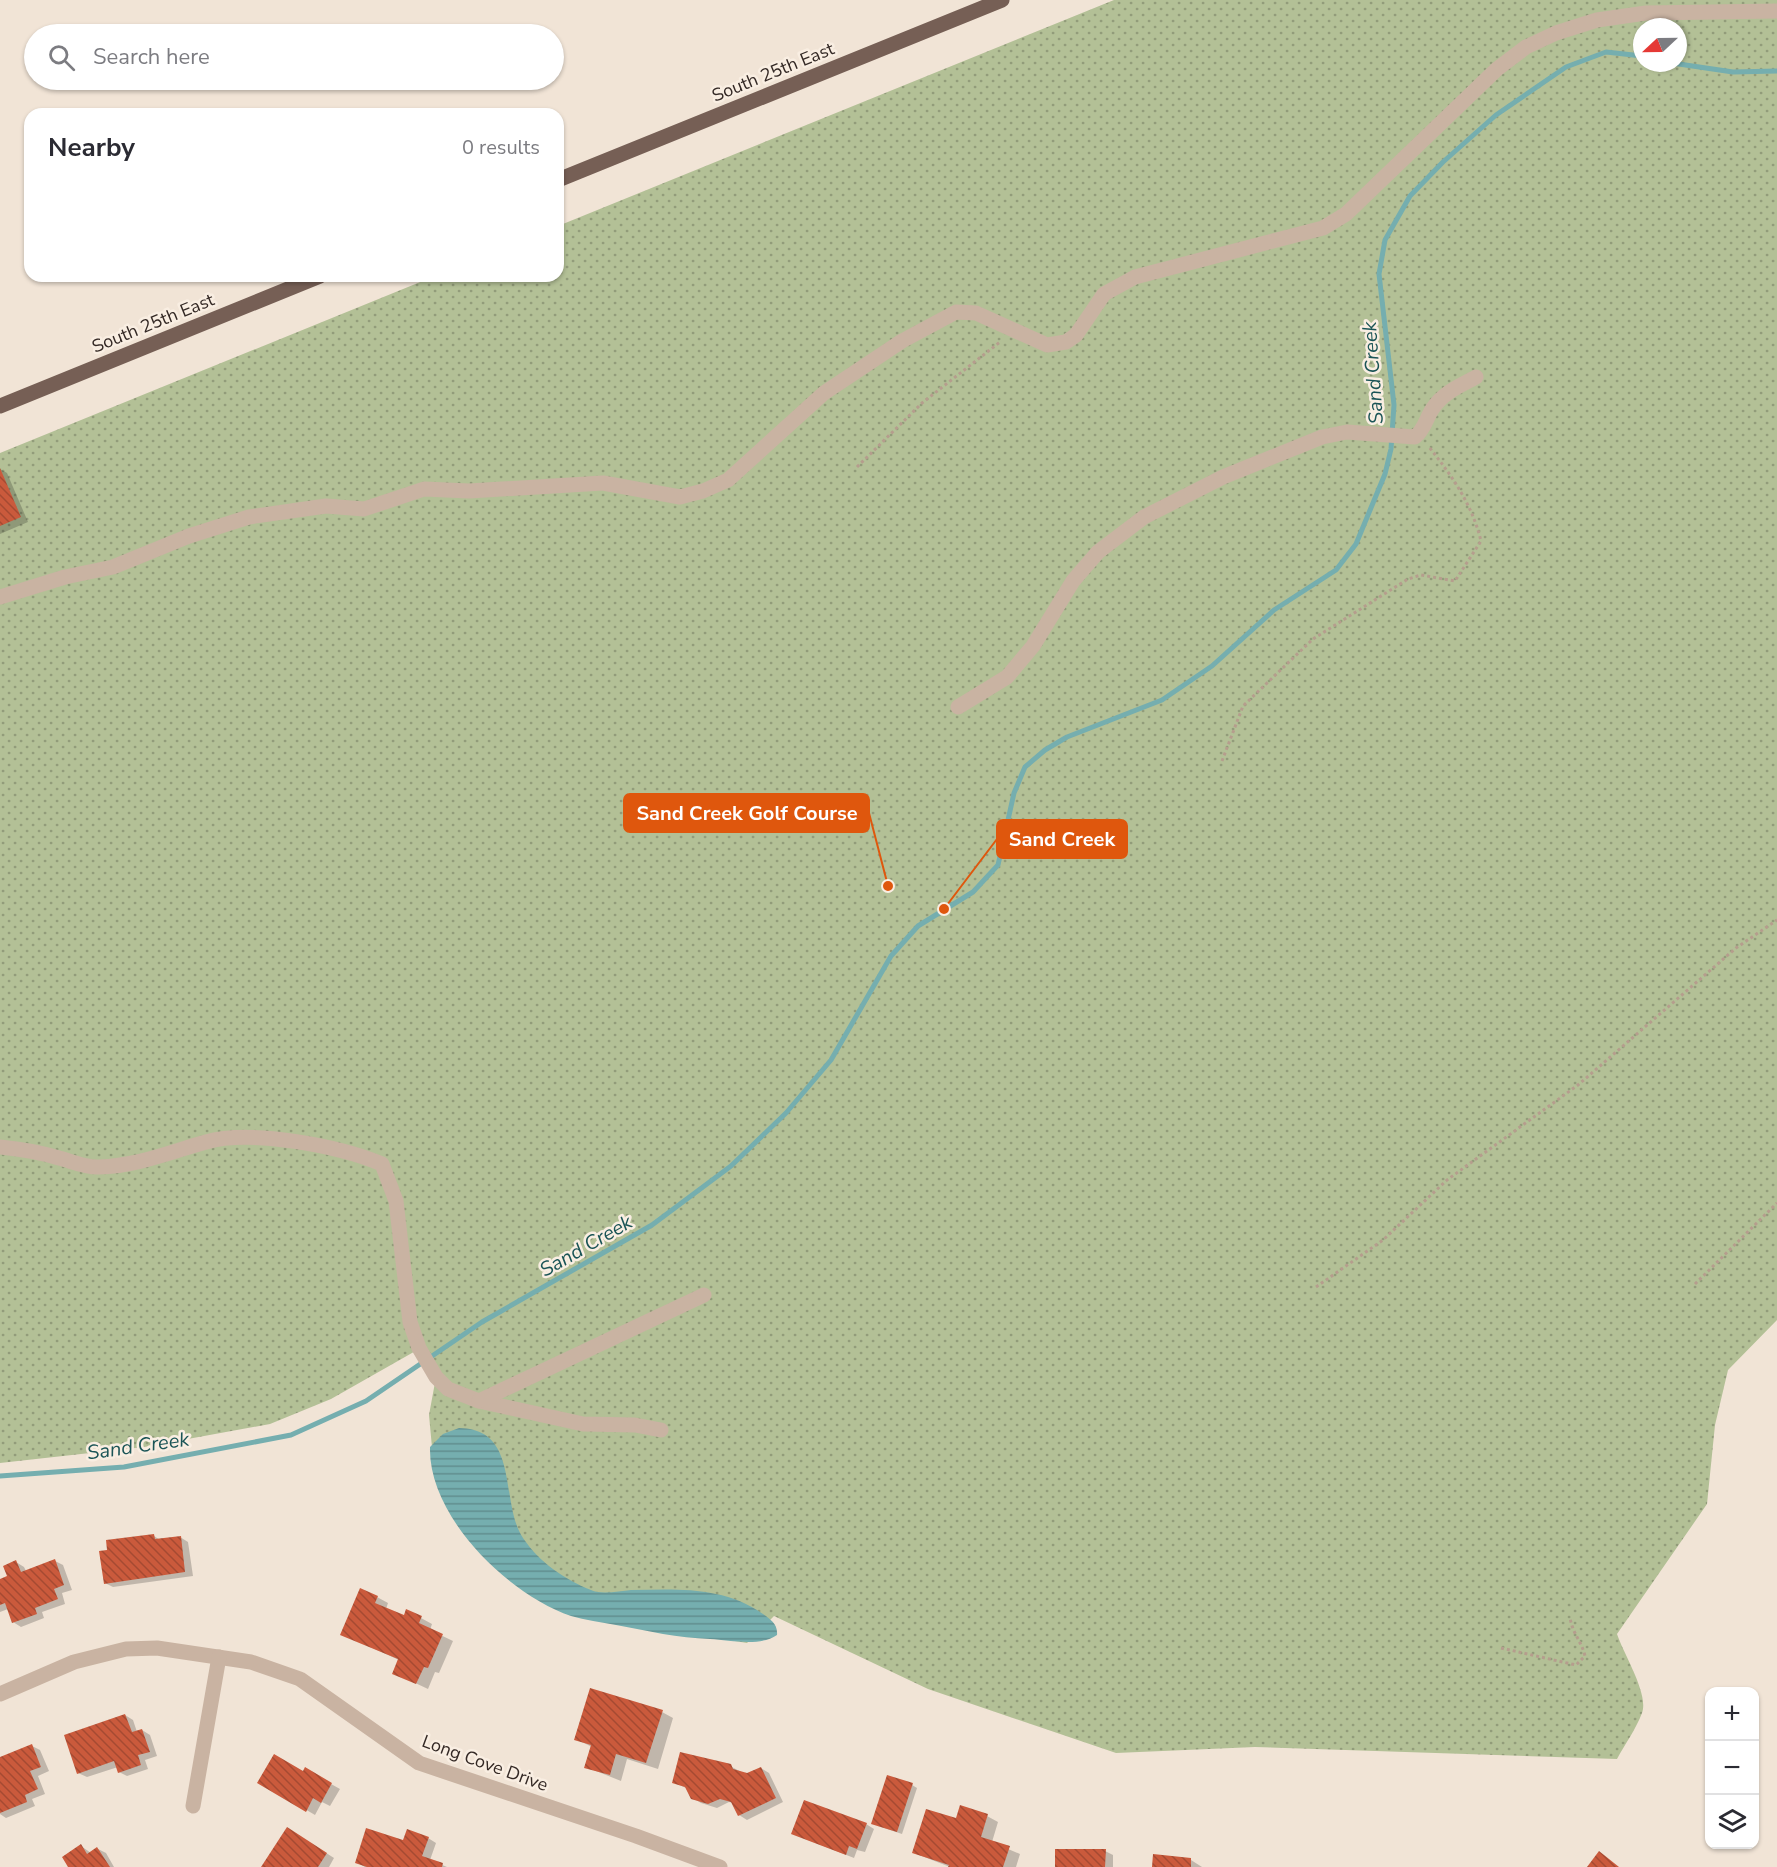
<!DOCTYPE html>
<html lang="en">
<head>
<meta charset="utf-8">
<style>
  :root { --surface:#fff; --page:#f2f2f3; --text:#2b2b33; --muted:#7c7c81; --line:#e1e1e2 }
  body { margin:0; font-family:"Nunito Sans",sans-serif; background:var(--page); color:var(--text) }
  .controls { position:absolute; right:18px; bottom:18px; display:grid; overflow:hidden; border-radius:12px; box-shadow:0 2px 4px #0004 }
  .controls button { width:54px; height:54px; display:grid; place-items:center; padding:0; border:0; border-bottom:2px solid var(--line); background:var(--surface); color:var(--text); font:30px sans-serif }
  .compass { position:absolute; left:1633px; top:18px; width:54px; height:54px; border-radius:50%; background:var(--surface); box-shadow:0 2px 4px #0004; rotate:248deg }
  .list { margin:0; padding:0; list-style:none }
  h2 { display:flex; justify-content:space-between; align-items:center; height:78px; margin:0; padding:0 24px; font-size:26px }
  h2 small { font-size:20px; font-weight:400; color:var(--muted) }
  .icon { flex:none; width:33px; height:33px; fill:none; stroke:currentColor; stroke-width:2; stroke-linecap:round; stroke-linejoin:round }
  .map { position:relative; flex:none; width:1777px; height:1867px; overflow:hidden }
  .search { position:absolute; background:var(--surface); box-shadow:0 2px 4px #0004; left:24px; top:24px; width:540px; height:66px; display:flex; align-items:center; gap:15px; box-sizing:border-box; padding:0 21px; border-radius:33px; color:var(--muted); font-size:22px }
  .panel { position:absolute; background:var(--surface); box-shadow:0 2px 4px #0004; left:24px; top:108px; width:540px; height:174px; border-radius:18px }
  .map>svg:first-child { display:block }
</style>
</head>
<body>
<div class="map">
<svg width="1777" height="1867" viewBox="0 0 1777 1867">
  <defs>
    <pattern id="grass-dots" width="8" height="8" patternUnits="userSpaceOnUse" patternTransform="scale(1.5)"><rect width="8" height="8" fill="#b3c096"/><path d="M2 2h.1M6 6h.1" fill="none" stroke="#929c7a" stroke-width="1.8" stroke-linecap="round"/></pattern>
    <pattern id="water-rules" width="6" height="5" patternUnits="userSpaceOnUse" patternTransform="scale(1.5)"><rect width="6" height="5" fill="#75aeaf"/><path d="M0 2.5h6" fill="none" stroke="#618e8e"/></pattern>
    <pattern id="building-back-hatch" width="6" height="6" patternUnits="userSpaceOnUse" patternTransform="scale(1.5)"><rect width="6" height="6" fill="#ca5a3c"/><path d="M-1 5l2 2M0 0l6 6M5-1l2 2" fill="none" stroke="#a54a32"/></pattern>
  </defs>
  <rect width="100%" height="100%" fill="#f1e4d6"/>
  <path fill="url(#grass-dots)" fill-rule="evenodd" d="M1114,0H1777V1320L1728,1370L1715,1425L1707,1504L1617,1634C1624,1655 1649,1694 1642,1713C1636,1729 1625,1744 1617,1759L1255,1747L1116,1753L928,1689L774,1616L747,1643L594,1618L434,1469L429,1415L436,1377L419,1349L331,1399L270,1424L144,1447L0,1463V453L435,276H558V226ZM1642,27H1678V63H1642Z"/>
  <path fill="url(#water-rules)" d="M459,1428C521,1429 499,1502 523,1538C540,1563 564,1579 591,1590C602,1595 619,1591 631,1590C677,1589 724,1586 763,1614C771,1620 778,1624 777,1635C760,1647 730,1640 710,1639C678,1638 648,1631 616,1625C601,1622 585,1620 571,1616C509,1595 428,1517 430,1447L443,1434Z"/>
  <g fill="#0003">
    <path d="M0,469L7,473L28,522L0,534Z"/>
    <path d="M154,1536L160,1540L180,1537L188,1542L193,1576L113,1587L105,1583Z"/>
    <path d="M55,1561L63,1565L72,1590L62,1593L65,1604L42,1612L44,1618L21,1627L13,1622L8,1609L0,1612V1581L9,1577L16,1562L24,1567L26,1571Z"/>
    <path d="M377,1597L388,1603L386,1609L404,1617L421,1618L432,1624L430,1630L453,1641L439,1673L435,1672L428,1689L394,1673L399,1660L342,1634Z"/>
    <path d="M662,1712L673,1718L658,1769L627,1759L621,1781L586,1767L592,1747L576,1739Z"/>
    <path d="M125,1715L133,1720L137,1732L142,1730L150,1735L157,1756L145,1760L148,1769L127,1776L119,1772L118,1767L87,1777L78,1773Z"/>
    <path d="M32,1746L40,1750L49,1771L38,1776L45,1794L32,1799L35,1806L6,1818L0,1814V1762Z"/>
    <path d="M730,1766L747,1775L761,1768L769,1773L783,1802L747,1820L739,1815L733,1803L729,1802L717,1808L701,1803L693,1798L688,1789L673,1782Z"/>
    <path d="M306,1770L340,1789L330,1806L322,1802L315,1815L259,1782L304,1773Z"/>
    <path d="M912,1785L917,1788L902,1834L878,1826Z"/>
    <path d="M987,1816L998,1822L992,1842L1020,1854L1016,1867H950L914,1853L957,1820Z"/>
    <path d="M866,1824L874,1829L865,1852L857,1850L854,1858L793,1834Z"/>
    <path d="M295,1833L334,1858L329,1867H262Z"/>
    <path d="M428,1838L436,1843L430,1860L447,1867H365L356,1862L404,1842Z"/>
    <path d="M81,1846L91,1853L98,1849L106,1853L114,1867H70Z"/>
    <path d="M1105,1851L1113,1855V1867H1056Z"/>
    <path d="M1191,1860L1202,1867H1153Z"/>
  </g>
  <g fill="none" stroke-linecap="round" stroke-linejoin="round">
    <g stroke="#75aeaf" stroke-width="5">
      <path d="M1672,63L1733,72L1777,71"/>
      <path d="M0,1476L124,1467L291,1435L366,1401L482,1322L652,1225L731,1166L786,1113L831,1060L891,956L918,926L973,892L998,865L1014,793L1025,767L1045,750L1067,737L1162,700L1212,666L1274,610L1336,570L1356,544L1385,474L1391,449L1394,405L1379,274L1385,240L1410,196L1443,162L1496,115L1566,67L1606,52L1642,56"/>
    </g>
  </g>
  <g fill="url(#building-back-hatch)">
    <path d="M0,468L21,517L0,526Z"/>
    <path d="M154,1534L155,1539L181,1536L185,1572L104,1584L99,1551L107,1550L106,1540Z"/>
    <path d="M55,1559L64,1585L54,1589L58,1599L35,1608L37,1614L12,1623L5,1603L0,1605V1579L7,1576L3,1566L16,1560L21,1572Z"/>
    <path d="M360,1588L378,1596L375,1603L404,1615L406,1609L422,1616L419,1623L443,1634L428,1668L424,1667L416,1684L392,1674L398,1659L340,1635Z"/>
    <path d="M590,1688L663,1710L646,1763L616,1754L610,1775L584,1768L591,1745L574,1740Z"/>
    <path d="M125,1714L132,1732L142,1729L150,1752L138,1755L141,1765L118,1773L114,1761L77,1774L64,1735Z"/>
    <path d="M32,1744L41,1767L30,1771L38,1789L25,1795L27,1802L0,1813V1757Z"/>
    <path d="M680,1752L731,1764L733,1769L747,1773L761,1767L776,1798L738,1816L731,1802L720,1799L708,1804L691,1799L685,1787L672,1783Z"/>
    <path d="M274,1754L303,1771L305,1767L332,1783L321,1803L313,1798L306,1812L257,1783Z"/>
    <path d="M887,1775L913,1783L897,1832L871,1824Z"/>
    <path d="M804,1800L867,1823L857,1849L849,1846L846,1855L791,1834Z"/>
    <path d="M960,1805L988,1814L981,1837L1010,1846L1003,1867H948L949,1865L912,1853L926,1809L956,1818Z"/>
    <path d="M287,1827L327,1853L318,1867H261Z"/>
    <path d="M366,1828L403,1840L407,1829L429,1837L422,1856L443,1863L442,1867H367L355,1863Z"/>
    <path d="M81,1844L87,1854L97,1847L110,1867H68L62,1857Z"/>
    <path d="M1055,1849H1106L1105,1867H1055Z"/>
    <path d="M1599,1851L1619,1867H1587Z"/>
    <path d="M1153,1854L1191,1858V1867H1152Z"/>
  </g>
  <g fill="none" stroke-linecap="round" stroke-linejoin="round">
    <g stroke="#b59d8d" stroke-width="3" stroke-dasharray="3 3" stroke-linecap="butt">
      <path d="M857,467L922,403L1000,342"/>
      <path d="M1222,761L1243,706L1313,639L1408,579L1421,575L1455,581L1481,541C1472,504 1452,476 1429,447"/>
      <path d="M1695,1284L1777,1203"/>
      <path d="M1316,1287L1383,1240L1447,1180L1578,1085L1736,948L1777,920"/>
      <path d="M1501,1648L1576,1665L1585,1656C1582,1642 1572,1633 1570,1617"/>
    </g>
    <g stroke="#c9b3a2" stroke-width="15">
      <path d="M0,597L65,577L113,567L189,536L249,517L326,506L364,509L424,489L469,491L603,483L680,497L703,491L728,480L824,393L902,341L956,312L976,313L1047,345L1066,342L1076,335L1104,294L1135,277L1323,228L1346,214L1497,69L1526,47L1556,33L1597,20L1646,13L1777,11"/>
      <path d="M958,707L1007,677L1033,646L1073,581L1098,552L1144,517L1223,477L1322,437L1347,432L1415,437C1425,429 1426,418 1433,408C1444,392 1460,386 1476,377"/>
      <path d="M0,1147C20,1149 39,1152 59,1158C71,1161 86,1168 99,1167C137,1166 170,1152 206,1142C251,1129 339,1146 382,1164L396,1201L410,1322L419,1348L436,1377L448,1389L479,1401L583,1424L635,1425L661,1430"/>
      <path d="M479,1401L704,1295"/>
      <path d="M0,1694L74,1662L126,1649L157,1648L251,1662L300,1679L419,1763L636,1836L720,1867"/>
      <path d="M193,1806L219,1657"/>
    </g>
    <g stroke="#765f55" stroke-width="15">
      <path d="M558,180L1002,0"/>
      <path d="M0,406L320,276"/>
    </g>
  </g>
  <g text-anchor="middle" dominant-baseline="central" stroke-width="5" stroke-linejoin="round" paint-order="stroke">
    <g font-size="18" fill="#342925" stroke="#f9eee2">
      <text transform="translate(773 72) rotate(-22)">South 25th East</text>
      <text transform="translate(153 323) rotate(-22)">South 25th East</text>
      <text transform="translate(485 1763) rotate(20)">Long Cove Drive</text>
    </g>
    <g font-size="20" font-style="italic" fill="#1a5456" stroke="#f9eee2">
      <text transform="translate(1373 373) rotate(-94)">Sand Creek</text>
      <text transform="translate(586 1246) rotate(-30)">Sand Creek</text>
      <text transform="translate(138 1446) rotate(-8)">Sand Creek</text>
    </g>
  </g>
  <path fill="none" stroke="#df570d" stroke-width="2" d="M888 886L869 813M944 909L997 839"/>
  <g fill="#df570d" stroke="#f9eee2" stroke-width="2">
    <circle cx="888" cy="886" r="6"/>
    <circle cx="944" cy="909" r="6"/>
  </g>
  <g fill="#df570d" stroke="#df570d" stroke-width="2">
    <rect x="624" y="794" width="245" height="38" rx="6"/>
    <rect x="997" y="820" width="130" height="38" rx="6"/>
  </g>
  <g font-size="20" text-anchor="middle" font-weight="bold" fill="#fff">
    <text x="747" y="820">Sand Creek Golf Course</text>
    <text x="1062" y="846">Sand Creek</text>
  </g>
</svg>
<div class="controls">
<button>+</button>
<button>−</button>
<button><svg class="icon" aria-label="layers" viewBox="0 0 24 24"><path d="M12 4l9 5-9 5-9-5zM3 14l9 5 9-5"/></svg></button>
</div>
<svg class="compass" viewBox="-18 -18 36 36"><path d="M0-13l5 13h-10z" fill="#e53935"/><path d="M0 13l5-13h-10z" fill="#7c7c81"/></svg>
<div class="search"><svg class="icon" aria-label="search" viewBox="0 0 24 24"><circle cx="10" cy="10" r="6"/><path d="M15 15l6 6"/></svg>Search here</div>
<section class="panel">
<h2>Nearby<small>0 results</small></h2>
<ul class="list">
</ul>
</section>
</div>
</body>
</html>
